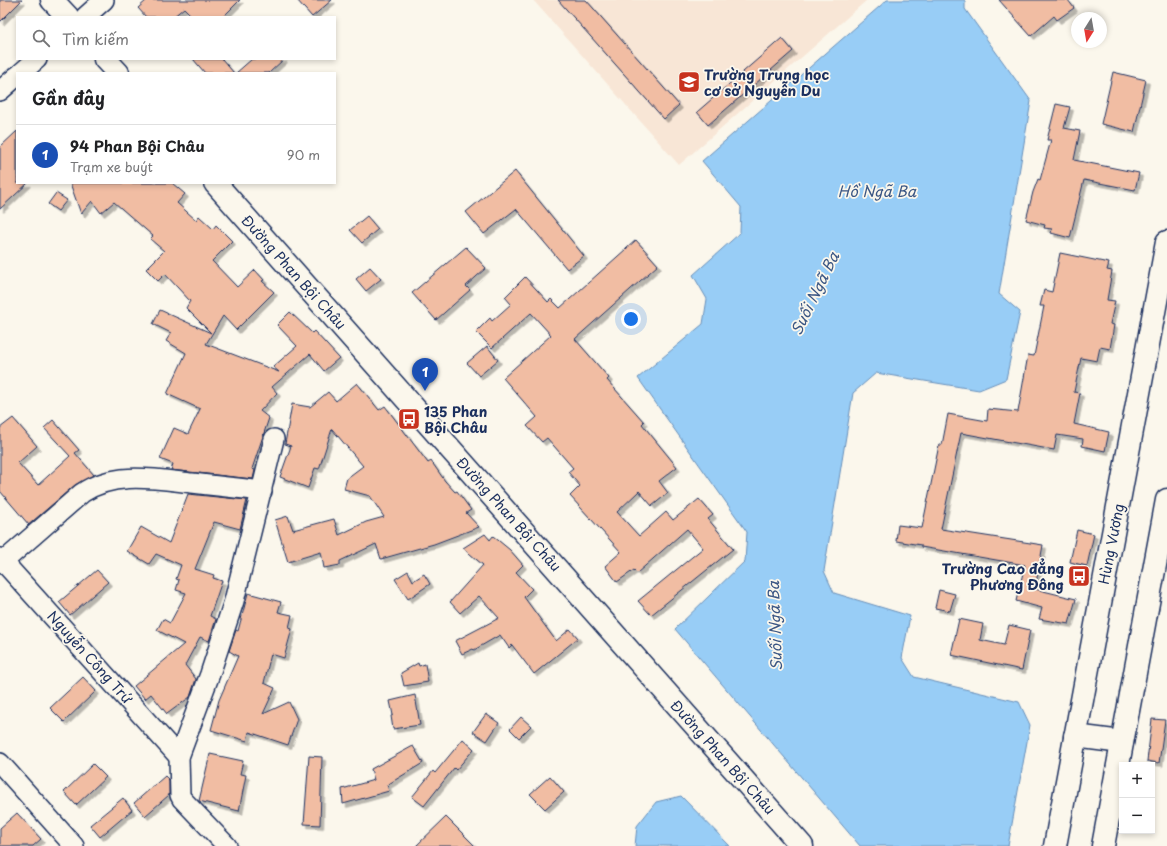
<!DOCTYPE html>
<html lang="vi">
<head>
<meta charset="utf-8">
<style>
  :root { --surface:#fff; --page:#f6f6f6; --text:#202124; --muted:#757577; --line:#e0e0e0; --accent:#0b8043 }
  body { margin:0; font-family:"Playpen Sans",sans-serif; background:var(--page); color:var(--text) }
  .controls { position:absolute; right:12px; bottom:12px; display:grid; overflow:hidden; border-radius:0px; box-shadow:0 2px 6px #0003 }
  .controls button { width:36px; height:36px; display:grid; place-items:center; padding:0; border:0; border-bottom:1px solid var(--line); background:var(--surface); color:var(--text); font:20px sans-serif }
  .compass { position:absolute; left:1071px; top:12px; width:36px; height:36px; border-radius:50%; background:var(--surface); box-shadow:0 2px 6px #0003; rotate:191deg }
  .you { position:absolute; left:631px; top:319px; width:14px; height:14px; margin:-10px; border:3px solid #fff; border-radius:50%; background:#1a73e8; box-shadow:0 0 0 6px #1a73e833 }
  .badge { display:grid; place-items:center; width:26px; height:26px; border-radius:50%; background:var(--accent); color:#fff; font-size:13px; font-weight:700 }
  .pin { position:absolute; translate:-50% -33px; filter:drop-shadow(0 1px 2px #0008) }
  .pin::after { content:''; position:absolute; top:21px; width:14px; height:12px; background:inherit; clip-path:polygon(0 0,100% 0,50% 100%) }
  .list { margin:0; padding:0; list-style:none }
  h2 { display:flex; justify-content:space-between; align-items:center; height:52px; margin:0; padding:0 16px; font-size:17px }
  h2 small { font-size:13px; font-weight:400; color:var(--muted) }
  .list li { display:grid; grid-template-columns:26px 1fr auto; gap:12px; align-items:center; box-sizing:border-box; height:60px; padding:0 16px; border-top:1px solid var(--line) }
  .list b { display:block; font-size:15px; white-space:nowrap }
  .list p { margin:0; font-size:13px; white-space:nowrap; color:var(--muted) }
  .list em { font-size:13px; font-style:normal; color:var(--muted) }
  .icon { flex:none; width:22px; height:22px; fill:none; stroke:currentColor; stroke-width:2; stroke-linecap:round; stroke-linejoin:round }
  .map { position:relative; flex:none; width:1167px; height:846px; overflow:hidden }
  .search { position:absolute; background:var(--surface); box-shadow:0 2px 6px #0003; left:16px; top:16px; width:320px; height:44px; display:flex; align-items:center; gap:10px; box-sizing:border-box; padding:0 14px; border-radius:0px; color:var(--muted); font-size:15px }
  .panel { position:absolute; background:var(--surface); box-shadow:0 2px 6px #0003; left:16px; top:72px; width:320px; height:112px; border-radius:0px }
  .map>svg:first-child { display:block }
</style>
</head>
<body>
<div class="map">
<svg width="1167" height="846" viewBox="0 0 1167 846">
  <defs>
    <filter id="shadow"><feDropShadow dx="3.5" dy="3.5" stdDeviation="0" flood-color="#0004"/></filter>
  </defs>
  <rect width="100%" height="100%" fill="#fbf7ec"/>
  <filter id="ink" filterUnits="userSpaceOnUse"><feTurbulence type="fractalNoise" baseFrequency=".025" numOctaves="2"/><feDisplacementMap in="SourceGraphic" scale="8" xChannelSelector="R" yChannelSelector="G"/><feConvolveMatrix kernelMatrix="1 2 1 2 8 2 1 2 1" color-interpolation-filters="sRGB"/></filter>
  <g filter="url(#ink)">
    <path fill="#f8e6d6" d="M533,0H867L679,165Z"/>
    <g fill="#98cdf6" stroke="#668eb9">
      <path d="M887,0H965V9L1031,101L999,294L1020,312L1006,379L979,390L876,373L853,393L824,571L834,593L910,616L902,658L914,677L1019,702L1030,725L1008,846H860L675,629L745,561L747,532L638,378L703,324L707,299L693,275L740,233L741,207L702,161Z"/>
      <path d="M681,796L730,846H635L637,826L656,802Z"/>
    </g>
    <g fill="#f1bda3" stroke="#1b2f5e" filter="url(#shadow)">
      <path d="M0,0H22L0,22Z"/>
      <path d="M147,0H240L223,17H193L184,8L173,17H146L138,8Z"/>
      <path d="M297,0H332L312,17Z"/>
      <path d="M558,0H586L679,105L664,119Z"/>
      <path d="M999,0H1068L1074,8L1057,20L1054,16L1031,36Z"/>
      <path d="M782,38L793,51L708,125L697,112Z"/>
      <path d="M193,59H222L234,73H205Z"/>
      <path d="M252,59H284L269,73H236Z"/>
      <path d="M1113,72L1146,80L1134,132L1101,124Z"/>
      <path d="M1056,104L1070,107L1064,128L1080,131L1074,160L1139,173L1135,190L1084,180L1070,238L1051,233L1052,229L1044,228L1045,225L1026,220L1033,192L1038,179L1040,180L1051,140H1047Z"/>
      <path d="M17,131V183H28L0,209V147Z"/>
      <path d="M515,171L584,256L567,269L516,209L484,234L466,212Z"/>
      <path d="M70,183H172L185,194L177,203L196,220L199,216L213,229L216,225L232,241L212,261L237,287L255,270L264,280L262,281L274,292L236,330L223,316L206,344L279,372L273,367L297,346L277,325L290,312L312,333L314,331L339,358L324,371L310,354L272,387L277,393L260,411L269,418L252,469L255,470L253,479L171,470L173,464L160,459L174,428L188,434L200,409L167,394L186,353L166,341L171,333L153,324L160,310L211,333L186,308L190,301L165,274L158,281L146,269L164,251L150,239L153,236L114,202L101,213L92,201L81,214Z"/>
      <path d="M56,193L67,200L58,211L48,204Z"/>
      <path d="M367,216L378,229L362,243L350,230Z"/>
      <path d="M636,240L658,265L575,339L609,378L607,380L644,422L642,424L677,467L659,481L668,493L652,506L639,491L617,512L639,536L666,512L673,520L699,499L713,515L708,519L733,549L651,615L638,601L703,548L687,529L637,573L634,570L617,582L605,566L621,552L570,496L580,486L568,472L573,468L547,438L542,442L527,426L537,417L503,378L551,335L531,313L492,348L476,332L490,318L492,321L511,304L505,297L525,277L548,302L551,299L560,308Z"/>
      <path d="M466,247L486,268L466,286L470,290L436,320L412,293Z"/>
      <path d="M1060,253L1109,263L1107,270L1112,271L1107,300L1115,301L1110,324L1114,325L1110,349L1100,347L1097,361L1081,358L1074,392L1080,393L1074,424L1109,432L1105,451L1082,446L1083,439L1057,435L1054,450L961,433L941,529L1043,545L1035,589L1076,599L1069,624L1039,619L1042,608L1016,601L1025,565L921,547V545L896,541L898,525L922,528L939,445H942L948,414L987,421L988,409L1018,412L1028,355L1034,356L1044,306H1040L1044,290L1052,292Z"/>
      <path d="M370,267L381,279L366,291L356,279Z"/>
      <path d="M487,346L498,360L479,376L467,363Z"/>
      <path d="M357,383L379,410L385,406L428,463L431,461L445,481L455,492L457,491L471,510L466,513L479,527L434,544L381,559L376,544L340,561V565L324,568L321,552L288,562L275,520L288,516L293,530L334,519L339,535L366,522L384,517L370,496L344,489L347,478L363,466L332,429L319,469L315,468L308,488L280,477L291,446L285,444L292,404L310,407L328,392L336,401Z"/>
      <path d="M13,418L37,446L18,463L38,485L70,456L44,428L53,420L79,450L75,453L94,475L75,485L26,527L29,525L0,491V428Z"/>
      <path d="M188,494L247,500L240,529L214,522L195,569L214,575L213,578L222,581L210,616L216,619L209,641L200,637L185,665L196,679L190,697L167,714L151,694L145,699L134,686L184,644L157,630L163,619L170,623L186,593L176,590L179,580L176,579L181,565L156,554L149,564L127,551L141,527L169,543Z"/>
      <path d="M1077,530L1094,534L1087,566L1070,562Z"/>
      <path d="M485,534L490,540L493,536L510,550L523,565L516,572L532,589L524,597L556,641L570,629L578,638L534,674L512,645L509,648L500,635L474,650L473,649L462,654L455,641L499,618L479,596L460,613L450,602L483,565L463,548Z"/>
      <path d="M97,570L108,582L70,615L59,602Z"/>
      <path d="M408,571L413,581L424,574L430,584L408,599L395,579Z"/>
      <path d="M939,590L955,594L950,611L935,608Z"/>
      <path d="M248,593L281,602L278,612L292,615L289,628L292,629L284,658L271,654L264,683L275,688L263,714L289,702L297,719L288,745L249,732L247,741L211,730L219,700L238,656L229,651L236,630L238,631Z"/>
      <path d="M959,619L983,624L980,640L1004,645L1009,625L1030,630L1022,670L951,655Z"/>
      <path d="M418,663L419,666L425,664L428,682L404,686L401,673Z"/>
      <path d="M83,677L96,691L64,722L50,708Z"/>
      <path d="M415,695L420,725L393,729L391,716L393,715L390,701Z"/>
      <path d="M486,714L499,723L487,741L473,732Z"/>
      <path d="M521,717L531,726L519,738L510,729Z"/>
      <path d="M1152,719L1165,720L1159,763L1147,761Z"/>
      <path d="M463,739L474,749L456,770L454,768L424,806L412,797L433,771L435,773Z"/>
      <path d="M413,746L423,763L387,785L389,791L343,804L342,789L374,780L371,769Z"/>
      <path d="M210,754L243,761L240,774L246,775L239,811L199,801Z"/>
      <path d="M309,756L322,757L320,825L304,824Z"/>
      <path d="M93,764L106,777L76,805L64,792Z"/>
      <path d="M165,776L169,780V795L145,816L134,803Z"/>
      <path d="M550,776L564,792L545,809L530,794Z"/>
      <path d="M123,798L132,810L100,837L90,825Z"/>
      <path d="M17,813L41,839L33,846H0V828Z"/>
      <path d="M446,817L475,846H416Z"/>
    </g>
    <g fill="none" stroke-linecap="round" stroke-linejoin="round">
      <g stroke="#1b2f5e" stroke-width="22">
        <g id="minor">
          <path d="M85,17L104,0"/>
          <path d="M21,73L37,59"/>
          <path d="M0,91L17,76"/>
          <path d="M0,558L179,757"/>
          <path d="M3,562L82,493C114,471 155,479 192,483C215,486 239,488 262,491"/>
          <path d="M0,763L74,846"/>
          <path d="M227,846L182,799L180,795L179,757L210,674L234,601L274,439"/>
        </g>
      </g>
      <g stroke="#1b2f5e" stroke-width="25">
        <g id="major">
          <path d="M52,0L68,17"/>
          <path d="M105,59L118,73"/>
          <path d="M215,183L802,846"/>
          <path d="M1075,736L1122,742"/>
          <path d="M1055,846L1167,242"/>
          <path d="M1103,846L1167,500"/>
        </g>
      </g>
      <use href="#minor" stroke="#fbf7ec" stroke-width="19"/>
      <use href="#major" stroke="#fbf7ec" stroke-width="22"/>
    </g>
  </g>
  <defs>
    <g id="school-square" transform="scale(1.15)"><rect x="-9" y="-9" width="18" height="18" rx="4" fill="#c8321e" stroke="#fbf7ec"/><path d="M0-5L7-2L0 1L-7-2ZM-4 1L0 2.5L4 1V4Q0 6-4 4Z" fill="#fff"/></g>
    <g id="bus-square" transform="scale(1.15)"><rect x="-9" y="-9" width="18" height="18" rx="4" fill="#c8321e" stroke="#fbf7ec"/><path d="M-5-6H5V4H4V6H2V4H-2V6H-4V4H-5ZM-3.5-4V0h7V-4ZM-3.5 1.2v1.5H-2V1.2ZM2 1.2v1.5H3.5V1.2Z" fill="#fff"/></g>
  </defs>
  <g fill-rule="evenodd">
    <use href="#school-square" x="689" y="82"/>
    <use href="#bus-square" x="409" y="419"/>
    <use href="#bus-square" x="1079" y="576"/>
  </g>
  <g text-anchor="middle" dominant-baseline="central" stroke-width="3.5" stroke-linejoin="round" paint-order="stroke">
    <g font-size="14" font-weight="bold" fill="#1b2f5e" stroke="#fbf7ec" text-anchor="start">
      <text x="704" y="74">Trường Trung học<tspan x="704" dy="16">cơ sở Nguyễn Du</tspan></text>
      <text x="424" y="411">135 Phan<tspan x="424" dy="16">Bội Châu</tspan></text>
      <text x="1064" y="568" text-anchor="end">Trường Cao đẳng<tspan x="1064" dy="16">Phương Đông</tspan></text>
    </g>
    <g font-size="14" fill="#1b2f5e" stroke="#fbf7ec">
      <text transform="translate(294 272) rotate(48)">Đường Phan Bội Châu</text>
      <text transform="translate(509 514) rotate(48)">Đường Phan Bội Châu</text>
      <text transform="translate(1111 544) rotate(-79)">Hùng Vương</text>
      <text transform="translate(90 657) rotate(48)">Nguyễn Công Trứ</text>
      <text transform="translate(723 757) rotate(48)">Đường Phan Bội Châu</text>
    </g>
    <g font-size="15" font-style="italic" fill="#3a5684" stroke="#fbf7ec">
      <text x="877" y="190">Hồ Ngã Ba</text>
      <text transform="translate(814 293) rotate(-64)">Suối Ngã Ba</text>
      <text transform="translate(774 626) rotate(-92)">Suối Ngã Ba</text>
    </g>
  </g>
</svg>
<div class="controls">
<button>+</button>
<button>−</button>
</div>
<svg class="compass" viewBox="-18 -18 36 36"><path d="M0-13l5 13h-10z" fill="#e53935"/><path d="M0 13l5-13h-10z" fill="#757577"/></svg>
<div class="you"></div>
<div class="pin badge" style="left:425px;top:391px;background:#1a4fb4">1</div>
<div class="search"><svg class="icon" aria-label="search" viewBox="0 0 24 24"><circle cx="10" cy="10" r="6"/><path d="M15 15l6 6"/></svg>Tìm kiếm</div>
<section class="panel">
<h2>Gần đây<small></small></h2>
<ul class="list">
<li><span class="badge" style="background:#1a4fb4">1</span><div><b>94 Phan Bội Châu</b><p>Trạm xe buýt</p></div><em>90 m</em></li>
</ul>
</section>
</div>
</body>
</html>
